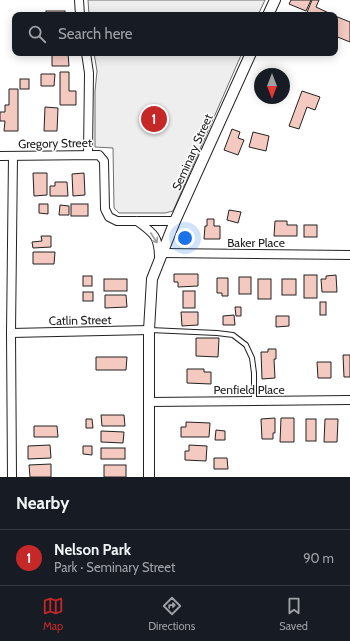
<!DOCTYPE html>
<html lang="en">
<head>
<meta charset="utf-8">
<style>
  :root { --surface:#171b24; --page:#242831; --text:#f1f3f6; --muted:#9ea1a6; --line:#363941; --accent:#c62828 }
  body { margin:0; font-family:Cabin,sans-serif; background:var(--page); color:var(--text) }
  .compass { position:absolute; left:254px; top:68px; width:36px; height:36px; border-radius:50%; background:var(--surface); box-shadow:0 2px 10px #0003; rotate:180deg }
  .you { position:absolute; left:185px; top:238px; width:14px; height:14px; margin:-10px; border:3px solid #fff; border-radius:50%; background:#1a73e8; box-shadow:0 0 0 6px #1a73e833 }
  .badge { display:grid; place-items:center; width:26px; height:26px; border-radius:50%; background:var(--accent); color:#fff; font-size:13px; font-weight:700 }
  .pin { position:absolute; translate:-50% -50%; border:2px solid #fff; box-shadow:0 1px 4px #0006 }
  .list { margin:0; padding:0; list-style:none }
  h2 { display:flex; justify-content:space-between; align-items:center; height:52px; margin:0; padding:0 16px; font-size:17px }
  h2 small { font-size:13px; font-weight:400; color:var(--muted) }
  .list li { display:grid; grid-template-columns:26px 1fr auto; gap:12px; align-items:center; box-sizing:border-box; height:56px; padding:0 16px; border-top:1px solid var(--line) }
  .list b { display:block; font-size:15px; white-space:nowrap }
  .list p { margin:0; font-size:13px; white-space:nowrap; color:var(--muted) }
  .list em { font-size:13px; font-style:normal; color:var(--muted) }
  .icon { flex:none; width:22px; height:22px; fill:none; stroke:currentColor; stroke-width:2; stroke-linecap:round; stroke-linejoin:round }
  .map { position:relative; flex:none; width:350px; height:477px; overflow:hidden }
  .search { position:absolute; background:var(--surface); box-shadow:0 2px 10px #0003; left:12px; right:12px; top:12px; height:44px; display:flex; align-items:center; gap:10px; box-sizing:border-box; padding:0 14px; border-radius:8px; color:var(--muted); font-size:15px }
  .sheet { height:108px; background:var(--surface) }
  nav { display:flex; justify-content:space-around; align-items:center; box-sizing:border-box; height:56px; border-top:1px solid var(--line); background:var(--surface); font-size:11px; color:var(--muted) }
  nav a { display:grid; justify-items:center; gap:2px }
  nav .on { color:var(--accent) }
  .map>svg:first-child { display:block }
</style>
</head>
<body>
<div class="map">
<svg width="350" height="477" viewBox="0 0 350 477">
  <rect width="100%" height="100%" fill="#fff"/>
  <g fill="#eee" stroke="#6f6f6f">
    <path d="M88,0H265L258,15H89Z"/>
    <path d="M94,53H242L173,211L165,213H119L114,208L113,148L95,147V91L97,71Z"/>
  </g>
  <g fill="#f3c9c0" stroke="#222">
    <path d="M291,0H311L306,11L289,4Z"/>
    <path d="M312,0H319L316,7L333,15H306Z"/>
    <rect x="46" y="11" width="19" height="4"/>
    <path d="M335,16L350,22V42L335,36Z"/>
    <path d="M68,53L69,66H52V54Z"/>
    <path d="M60,72H69V91H76V105H60Z"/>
    <path d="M41,74H55L54,86H41Z"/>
    <rect x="20" y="79" width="9" height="10"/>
    <path d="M9,89H18V131H4L5,121H0V112H5V105H9Z"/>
    <path d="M302,91L320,97L315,110L307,107L299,129L289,126Z"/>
    <path d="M45,107L58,108L57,131H44Z"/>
    <path d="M232,129L240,132L238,138L244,140L238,155L224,150Z"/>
    <path d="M253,132L269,136L266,151L249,147Z"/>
    <path d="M33,173H47V195L34,196Z"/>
    <path d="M84,173L85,195L73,196L72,174Z"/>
    <path d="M55,182H67L68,196H50V186H55Z"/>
    <path d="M39,204H48V214L39,213Z"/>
    <rect x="71" y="204" width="17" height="12"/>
    <path d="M60,205L69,206V215H59Z"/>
    <path d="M229,210L241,212L238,223L227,220Z"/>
    <path d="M207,219H214V226H220V239H204L205,226H207Z"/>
    <path d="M275,221H287V225H297V236H274Z"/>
    <rect x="304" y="225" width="13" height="12"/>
    <path d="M41,236H51V247L33,248L32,242L42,241Z"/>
    <path d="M33,252H55L54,264H33Z"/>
    <path d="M174,274H198V286L178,287V282H174Z"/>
    <rect x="304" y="275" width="13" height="23"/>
    <path d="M336,275L337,292H322L321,279H326V276Z"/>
    <rect x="83" y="276" width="9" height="10"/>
    <rect x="239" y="277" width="12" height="17"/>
    <path d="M217,278H228V296H222V293H217Z"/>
    <rect x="104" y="279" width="23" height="12"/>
    <rect x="258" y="279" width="13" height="20"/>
    <rect x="282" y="279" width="14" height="16"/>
    <rect x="183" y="291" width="12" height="17"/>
    <rect x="83" y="292" width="10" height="9"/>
    <path d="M105,295H126L127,307L105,308Z"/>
    <rect x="320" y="302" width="6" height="13"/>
    <path d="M235,307H241V316H236Z"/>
    <path d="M181,312H198V325L182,326Z"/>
    <path d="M234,315L235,325H223V316Z"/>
    <path d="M276,316H289V326L276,327Z"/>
    <path d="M196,338H219L218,357L196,356Z"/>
    <path d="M268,349H276V359H274L275,378L262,379L261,352H268Z"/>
    <path d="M343,355H350V377H344Z"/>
    <path d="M96,357H127L126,370H96Z"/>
    <path d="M317,362H331V378H318Z"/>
    <path d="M187,369H204V372H211V384L187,383Z"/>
    <path d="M101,415H124L125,426H102Z"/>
    <path d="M275,418V433H273V439H262L261,419Z"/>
    <path d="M281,418H294V442H280Z"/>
    <path d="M86,419H92L93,428H86Z"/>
    <rect x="306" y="419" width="10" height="22"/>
    <path d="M325,419H338L337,442H324Z"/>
    <path d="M186,422L210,423L209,437H181V427H186Z"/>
    <path d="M34,426H57L58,437H34Z"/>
    <path d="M216,430L225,431V440H215Z"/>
    <path d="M101,431L124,432L123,443L101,442Z"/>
    <path d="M50,445L51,458L28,459V446Z"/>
    <path d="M189,445L207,446L206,461L185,460V451H189Z"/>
    <path d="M83,446H92V455L83,454Z"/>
    <rect x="101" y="448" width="24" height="11"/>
    <path d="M214,458H227L228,469H214Z"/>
    <path d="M51,464V477H30L29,465Z"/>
    <rect x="104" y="465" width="22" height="12"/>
  </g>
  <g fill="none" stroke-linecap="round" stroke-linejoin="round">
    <g stroke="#222" stroke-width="6">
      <path id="service" d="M150,330L217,333L233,335L246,345L252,358L254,373V401"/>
    </g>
    <g stroke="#222" stroke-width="10">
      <g id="minor">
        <path d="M79,0L80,15"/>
        <path d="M86,53L89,73L88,154"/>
        <path d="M0,156L99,155L104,161L105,209L109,217L117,221H175"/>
        <path d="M137,221C154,233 159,237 159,258"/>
        <path d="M162,253L350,255"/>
        <path d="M11,333L149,330"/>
        <path d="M149,402L350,400"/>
        <path d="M12,477L11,333L13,156"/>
      </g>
    </g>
    <g stroke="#222" stroke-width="12">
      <g id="tertiary">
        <path d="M268,15L275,0"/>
        <path d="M149,477V330L152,279L175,221L251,53"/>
      </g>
    </g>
    <use href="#service" stroke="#fff" stroke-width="4"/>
    <use href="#minor" stroke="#fff" stroke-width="8"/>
    <use href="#tertiary" stroke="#fff" stroke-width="10"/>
  </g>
  <defs><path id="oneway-shaft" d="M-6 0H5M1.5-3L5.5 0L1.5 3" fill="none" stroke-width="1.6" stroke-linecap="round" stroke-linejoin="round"/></defs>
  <use stroke="#9c9c9c" href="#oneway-shaft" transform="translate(154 238) rotate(57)"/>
  <g text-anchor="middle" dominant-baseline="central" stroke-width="3" stroke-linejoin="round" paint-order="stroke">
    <g font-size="12" fill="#222" stroke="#fff">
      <text transform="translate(55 143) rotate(-1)">Gregory Street</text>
      <text transform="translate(192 152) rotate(-66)">Seminary Street</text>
      <text x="256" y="242">Baker Place</text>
      <text transform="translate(80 320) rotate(-1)">Catlin Street</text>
      <text x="249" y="389">Penfield Place</text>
    </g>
  </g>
</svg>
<svg class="compass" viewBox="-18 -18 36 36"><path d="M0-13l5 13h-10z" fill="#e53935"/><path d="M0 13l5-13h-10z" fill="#9ea1a6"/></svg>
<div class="you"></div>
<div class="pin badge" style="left:154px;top:119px">1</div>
<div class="search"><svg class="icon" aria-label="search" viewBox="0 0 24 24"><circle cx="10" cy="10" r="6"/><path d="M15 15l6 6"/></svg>Search here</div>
</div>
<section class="sheet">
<h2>Nearby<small></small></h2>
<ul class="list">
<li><span class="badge">1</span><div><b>Nelson Park</b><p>Park · Seminary Street</p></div><em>90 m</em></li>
</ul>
</section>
<nav>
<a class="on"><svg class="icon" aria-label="map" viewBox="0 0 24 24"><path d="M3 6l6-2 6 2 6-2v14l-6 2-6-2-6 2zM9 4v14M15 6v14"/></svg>Map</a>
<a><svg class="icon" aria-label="directions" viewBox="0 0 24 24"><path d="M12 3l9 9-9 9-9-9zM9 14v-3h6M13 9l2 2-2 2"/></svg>Directions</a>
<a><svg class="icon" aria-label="saved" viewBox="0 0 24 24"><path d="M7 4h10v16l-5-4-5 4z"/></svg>Saved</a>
</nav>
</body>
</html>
